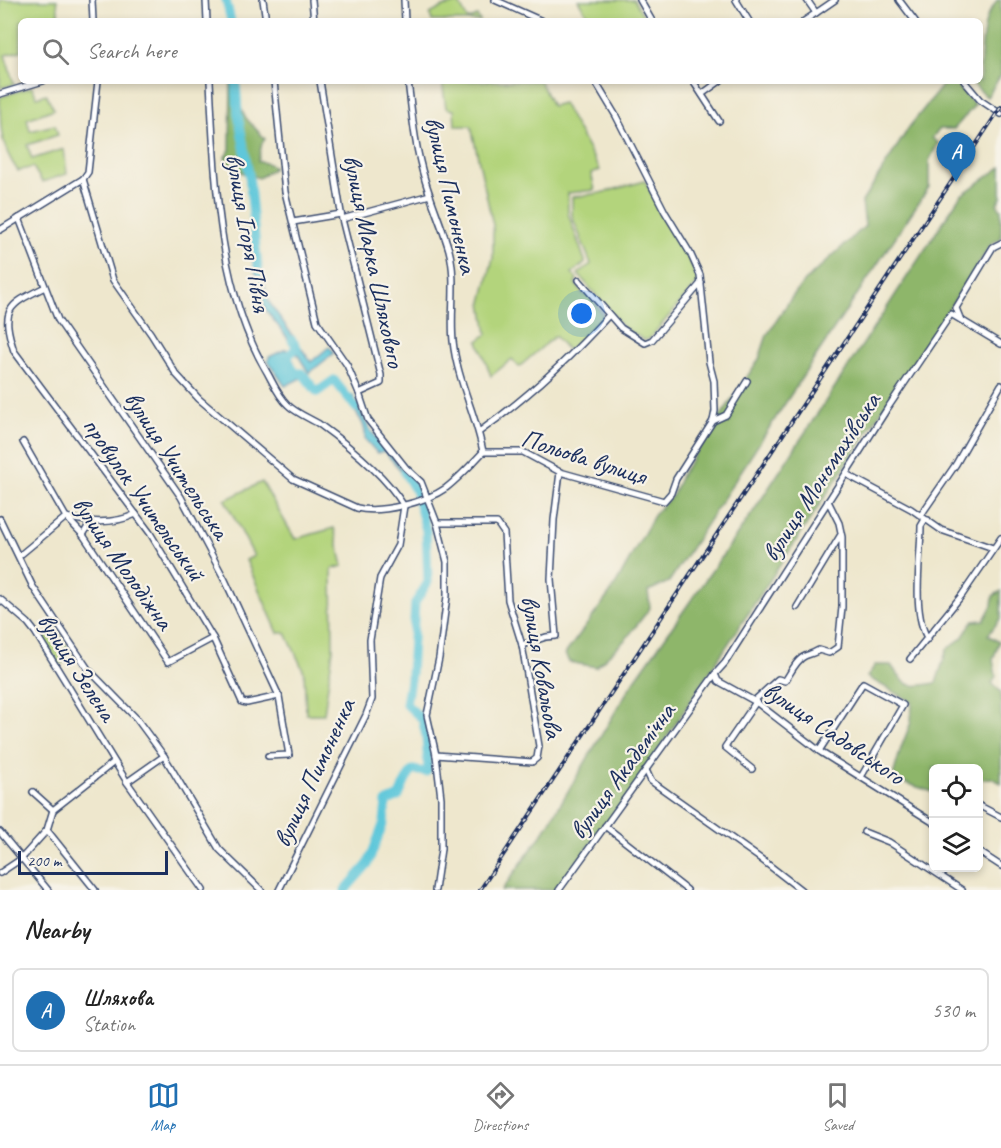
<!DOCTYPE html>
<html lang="en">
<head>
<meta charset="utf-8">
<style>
  :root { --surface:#fff; --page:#f2f2f2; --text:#222; --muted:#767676; --line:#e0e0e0; --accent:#1f6fb2 }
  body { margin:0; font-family:Caveat,sans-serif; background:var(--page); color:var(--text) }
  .controls { position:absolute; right:18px; bottom:18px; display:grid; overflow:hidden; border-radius:9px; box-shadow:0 3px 9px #0003 }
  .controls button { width:54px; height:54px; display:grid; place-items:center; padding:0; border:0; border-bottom:2px solid var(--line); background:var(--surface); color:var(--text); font:30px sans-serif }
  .scale { position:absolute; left:18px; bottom:15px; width:150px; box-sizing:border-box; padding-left:6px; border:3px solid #1b2f5e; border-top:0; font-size:16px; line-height:21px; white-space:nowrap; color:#1b2f5e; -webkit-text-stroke:4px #f7f3e8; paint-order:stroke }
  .you { position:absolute; left:582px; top:314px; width:21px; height:21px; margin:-15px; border:4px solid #fff; border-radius:50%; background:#1a73e8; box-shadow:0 0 0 9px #1a73e833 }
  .badge { display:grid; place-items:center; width:39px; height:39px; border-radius:50%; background:var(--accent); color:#fff; font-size:20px; font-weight:700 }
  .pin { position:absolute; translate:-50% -50px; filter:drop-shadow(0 2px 3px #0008) }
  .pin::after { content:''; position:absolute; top:32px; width:21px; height:18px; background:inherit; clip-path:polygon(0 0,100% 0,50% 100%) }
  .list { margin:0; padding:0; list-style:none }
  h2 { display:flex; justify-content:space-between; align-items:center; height:78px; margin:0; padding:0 24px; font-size:26px }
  h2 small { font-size:20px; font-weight:400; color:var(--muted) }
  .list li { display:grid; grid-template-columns:39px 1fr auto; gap:18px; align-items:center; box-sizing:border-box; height:84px; margin:0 12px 12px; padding:0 12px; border:2px solid var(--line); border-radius:9px }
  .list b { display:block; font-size:22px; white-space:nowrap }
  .list p { margin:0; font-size:20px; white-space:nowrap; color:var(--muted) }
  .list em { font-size:20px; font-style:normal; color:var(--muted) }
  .icon { flex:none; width:33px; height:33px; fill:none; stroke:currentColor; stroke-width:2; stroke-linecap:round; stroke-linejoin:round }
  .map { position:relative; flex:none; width:1001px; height:890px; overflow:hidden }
  .search { position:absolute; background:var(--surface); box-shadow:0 3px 9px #0003; left:18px; right:18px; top:18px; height:66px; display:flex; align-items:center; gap:15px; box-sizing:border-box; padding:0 21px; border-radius:9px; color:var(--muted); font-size:22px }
  .sheet { height:174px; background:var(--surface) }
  nav { display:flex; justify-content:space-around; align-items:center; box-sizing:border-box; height:84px; border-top:2px solid var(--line); background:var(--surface); font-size:16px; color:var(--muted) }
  nav a { display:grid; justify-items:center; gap:3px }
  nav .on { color:var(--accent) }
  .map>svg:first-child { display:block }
</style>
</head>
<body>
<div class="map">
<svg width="1001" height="890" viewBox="0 0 1001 890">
  <rect width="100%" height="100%" fill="#f7f3e8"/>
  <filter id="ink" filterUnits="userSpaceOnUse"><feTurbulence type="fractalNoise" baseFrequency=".0167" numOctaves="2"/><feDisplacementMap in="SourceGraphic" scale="12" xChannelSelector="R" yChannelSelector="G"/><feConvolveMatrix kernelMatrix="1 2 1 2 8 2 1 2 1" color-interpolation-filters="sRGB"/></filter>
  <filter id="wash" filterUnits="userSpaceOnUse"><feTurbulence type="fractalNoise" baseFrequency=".008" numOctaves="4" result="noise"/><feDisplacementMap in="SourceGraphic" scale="24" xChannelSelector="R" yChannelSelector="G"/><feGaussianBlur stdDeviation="1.35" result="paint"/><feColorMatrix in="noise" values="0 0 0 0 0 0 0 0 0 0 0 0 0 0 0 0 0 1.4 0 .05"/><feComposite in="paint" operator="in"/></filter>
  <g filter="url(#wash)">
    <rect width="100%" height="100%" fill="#eee7cd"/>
    <g fill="#b3d47b" stroke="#67826c" stroke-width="1.5">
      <path d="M0,0H57L59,21H21V51L5,55L14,84L0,88Z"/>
      <path d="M578,0H634L647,21H591Z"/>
      <path d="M459,3L468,20L477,16L480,21H432L430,14L443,7Z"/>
      <path d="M442,81H540L552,106L563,103L600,170L591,173L595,190L568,193V213L585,261V263L572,273L577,279L575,283L584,295H589L604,316L568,351L555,336L519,367L512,359L491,376L478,341L487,334L482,302L493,258V225L471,126H455L454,110L446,108Z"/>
      <path d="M32,87L37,97L46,94L54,109L27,119L30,131L55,125L58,135L27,145L32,159L64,149L67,174L42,182L33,167L18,171C0,146 0,128 0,97Z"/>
      <path d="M645,181L665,219L687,253L698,282L649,339L644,340L624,328L578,274L591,264L572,216V197L601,193Z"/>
      <path d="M262,482L295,539L334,528L343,566L332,569L333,649L324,714H306L304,672L286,633H278L246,560L254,556L225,500Z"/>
      <path d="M57,629L73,657L59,665L42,637Z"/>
    </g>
    <g fill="#8eb66b" stroke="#547264" stroke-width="1.5">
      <path d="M997,0H1001V75L987,97L970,81H980C980,66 982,31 987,17C990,11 994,6 997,0Z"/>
      <path d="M231,81H240V106L246,118L265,139L262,143L258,161L269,164L274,168L259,178L241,172L235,164H227L225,157L230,150Z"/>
      <path d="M946,81H953L975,105L954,129H940L932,138L938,143L929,161V187L818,353L669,582L648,591L650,608L626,639L596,667L569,662L565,654L613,589L656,512L673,495L681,475L759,359L767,335L792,297L805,281L865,226L862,202L910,126Z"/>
      <path d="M1001,167V197L997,204L1001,209V239L992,243L626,799L555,890H502L545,830L630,687L753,512L960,196Z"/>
      <path d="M1001,591V618L988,635L999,642L993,660L996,676L992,683L1001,692V783L992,778L979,779L978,768H934L933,792L892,779L901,748L911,722L912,702L867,677L875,665H891C907,689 908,687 936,683L947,649L962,638L973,621L984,620L992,605L993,596Z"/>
    </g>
    <g fill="#5ec7da" stroke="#3c7b9c" stroke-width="1.5">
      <path d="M257,257L269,302L311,362L329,347L333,351V354L309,373L286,336L265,309L253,261Z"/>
      <path d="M286,349L294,362V367L302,375L301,378L285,386L268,361L269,357Z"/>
      <path d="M353,396L370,430L414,483L409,480L384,451L377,453L365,439C367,422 354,412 347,399Z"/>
    </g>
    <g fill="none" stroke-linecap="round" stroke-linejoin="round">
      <g stroke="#5ec7da" stroke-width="9">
        <path d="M226,0L231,21"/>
        <path d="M236,81L238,114L249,174L258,269"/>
        <path d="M292,340L297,347L287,357L295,373H302L317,392L334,380L356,408"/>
        <path d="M345,890L368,864L384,822L386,802L399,796L406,780L413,770L426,772L428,769L426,736L422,719L406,704L411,674L415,603L428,582L426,530L415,490L404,472"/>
      </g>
    </g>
  </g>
  <g filter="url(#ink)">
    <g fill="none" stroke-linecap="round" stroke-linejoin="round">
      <g stroke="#3b4b6f" stroke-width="8">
        <g id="minor">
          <path d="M92,0L93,21"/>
          <path d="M206,0L207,21"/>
          <path d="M263,0L266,21"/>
          <path d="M312,0L314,21"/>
          <path d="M404,0L405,21"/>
          <path d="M495,0L542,21"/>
          <path d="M640,0L652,21"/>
          <path d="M736,0L749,21"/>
          <path d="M899,0L915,21"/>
          <path d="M816,13L835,0"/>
          <path d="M804,21L816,13L807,0"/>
          <path d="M98,81L88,172L83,179L113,280L151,334L176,374L199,399L293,479L357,508C381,514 426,502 446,488C460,477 471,465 483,452"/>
          <path d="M210,81C215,178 217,289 268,374C274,385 279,397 288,405C296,413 309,418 319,424C348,445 386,476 404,506"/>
          <path d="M274,81L285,192L317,322L347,365L359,393"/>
          <path d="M320,81L342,219L381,375V383L359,393L368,420L406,468L421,482L437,523L447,562V596L439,658L427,715L436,755L441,798V849L435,890"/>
          <path d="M408,81C412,114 415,148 425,180C432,204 442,226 449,250C457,280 450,311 453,341C457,380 476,414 483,452"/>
          <path d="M693,81L719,121"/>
          <path d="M964,81L980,100L1001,114"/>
          <path d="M0,94L43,81"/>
          <path d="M702,94L720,81"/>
          <path d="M19,218L58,320L181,497L225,580L279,696L289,755L268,756"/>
          <path d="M342,219L430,195"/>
          <path d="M293,222L341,214"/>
          <path d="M0,230L83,179"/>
          <path d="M579,280L621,328L645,343L652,340L701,283"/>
          <path d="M45,287C9,305 0,308 14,351L150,533L213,638L242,702L247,703L279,696"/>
          <path d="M960,318L956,308L993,247L1001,243"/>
          <path d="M713,421L726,415L747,381"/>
          <path d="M479,432C527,398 570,358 609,315"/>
          <path d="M23,442L66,517L83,535L168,662L213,638"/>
          <path d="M483,452H523L560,472L664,501L671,493L676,479L713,421L715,411L714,381L709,362L700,275L690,253L665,212L616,116L595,81"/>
          <path d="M846,474L911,509L941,530L993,548"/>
          <path d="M921,515L956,464L1001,385"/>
          <path d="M0,519L33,587L88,669L136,718L164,756L219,849L261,890"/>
          <path d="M928,520L924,521L921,526C921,557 911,613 928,639"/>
          <path d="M83,535L91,521"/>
          <path d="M19,556L66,517C89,523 115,524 136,514"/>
          <path d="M0,599L28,623L35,632L127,782L203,890"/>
          <path d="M797,607L840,536"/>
          <path d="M522,645L546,637L556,636L551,579L554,520L560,472"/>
          <path d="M910,659L962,595L1001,538"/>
          <path d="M715,674L718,681L756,702L822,753L934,823"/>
          <path d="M819,751L863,683L903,705L861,777"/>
          <path d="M436,755L532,762L537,758L539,746L522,645L508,600L504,533L497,523H437"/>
          <path d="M752,769L725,747L756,702V699L778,679L785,681C790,674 797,659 805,656C810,654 814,653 819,650L829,653L838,647L842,607V537L839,523L828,501"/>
          <path d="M646,770L651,781L761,859L801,890"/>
          <path d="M127,782L164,756"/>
          <path d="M33,792L53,810"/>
          <path d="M978,805L1001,817"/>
          <path d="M53,810L114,762"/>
          <path d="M605,826L687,890"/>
          <path d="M47,830L95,890"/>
          <path d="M0,832L48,890"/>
          <path d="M864,832L889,842L962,890"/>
          <path d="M978,851L1001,866"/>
          <path d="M0,873L21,859L47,830L53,810"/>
          <path d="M279,890L366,715L372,699L370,640L380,578L398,545L404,506"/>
          <path d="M559,890L715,674L725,663L887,409L951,314L1001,344"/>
        </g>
      </g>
      <use href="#minor" stroke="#fff" stroke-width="5"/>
      <g stroke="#1b2f5e" stroke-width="4">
        <path id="rail" d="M480,890L1001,107"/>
      </g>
      <use href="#rail" stroke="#f7f3e8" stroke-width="1.5" stroke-dasharray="4.5" stroke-linecap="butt"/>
    </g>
  </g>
  <g text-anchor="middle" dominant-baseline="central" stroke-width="4.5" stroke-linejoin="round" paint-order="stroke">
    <g font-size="26" fill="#1b2f5e" stroke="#f7f3e8">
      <text transform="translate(451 195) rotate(77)">вулиця Пимоненка</text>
      <text transform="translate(248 233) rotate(80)">вулиця Ігоря Півня</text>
      <text transform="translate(374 261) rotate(78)">вулиця Марка Шляхового</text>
      <text transform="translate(584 457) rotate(18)">Польова вулиця</text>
      <text transform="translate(177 465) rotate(57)">вулиця Учительська</text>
      <text transform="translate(821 477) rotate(-57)">вулиця Мономахівська</text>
      <text transform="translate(144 499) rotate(55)">провулок Учительський</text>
      <text transform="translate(123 563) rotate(55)">вулиця Молодіжна</text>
      <text transform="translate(77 667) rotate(57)">вулиця Зелена</text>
      <text transform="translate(542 667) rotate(80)">вулиця Ковальова</text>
      <text transform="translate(834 733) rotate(34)">вулиця Садовського</text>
      <text transform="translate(622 771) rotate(-54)">вулиця Академічна</text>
      <text transform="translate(314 773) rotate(-65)">вулиця Пимоненка</text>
    </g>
  </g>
</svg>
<div class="controls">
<button><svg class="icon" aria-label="locate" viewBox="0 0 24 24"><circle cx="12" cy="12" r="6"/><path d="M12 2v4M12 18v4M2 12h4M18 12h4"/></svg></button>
<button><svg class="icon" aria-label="layers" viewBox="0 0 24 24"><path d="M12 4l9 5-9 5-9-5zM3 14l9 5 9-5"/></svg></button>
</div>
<div class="scale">200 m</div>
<div class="you"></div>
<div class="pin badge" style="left:956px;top:182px">A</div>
<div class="search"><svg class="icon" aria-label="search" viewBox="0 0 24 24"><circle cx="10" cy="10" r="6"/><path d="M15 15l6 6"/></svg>Search here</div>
</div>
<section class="sheet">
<h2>Nearby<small></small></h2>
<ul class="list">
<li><span class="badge">A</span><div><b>Шляхова</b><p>Station</p></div><em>530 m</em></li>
</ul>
</section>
<nav>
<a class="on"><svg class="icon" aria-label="map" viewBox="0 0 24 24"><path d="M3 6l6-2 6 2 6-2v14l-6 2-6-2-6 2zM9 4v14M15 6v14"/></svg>Map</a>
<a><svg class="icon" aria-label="directions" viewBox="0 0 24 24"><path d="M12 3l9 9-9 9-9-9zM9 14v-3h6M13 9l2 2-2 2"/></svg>Directions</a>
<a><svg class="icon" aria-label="saved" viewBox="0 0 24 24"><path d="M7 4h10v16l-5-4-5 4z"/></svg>Saved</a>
</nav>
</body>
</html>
